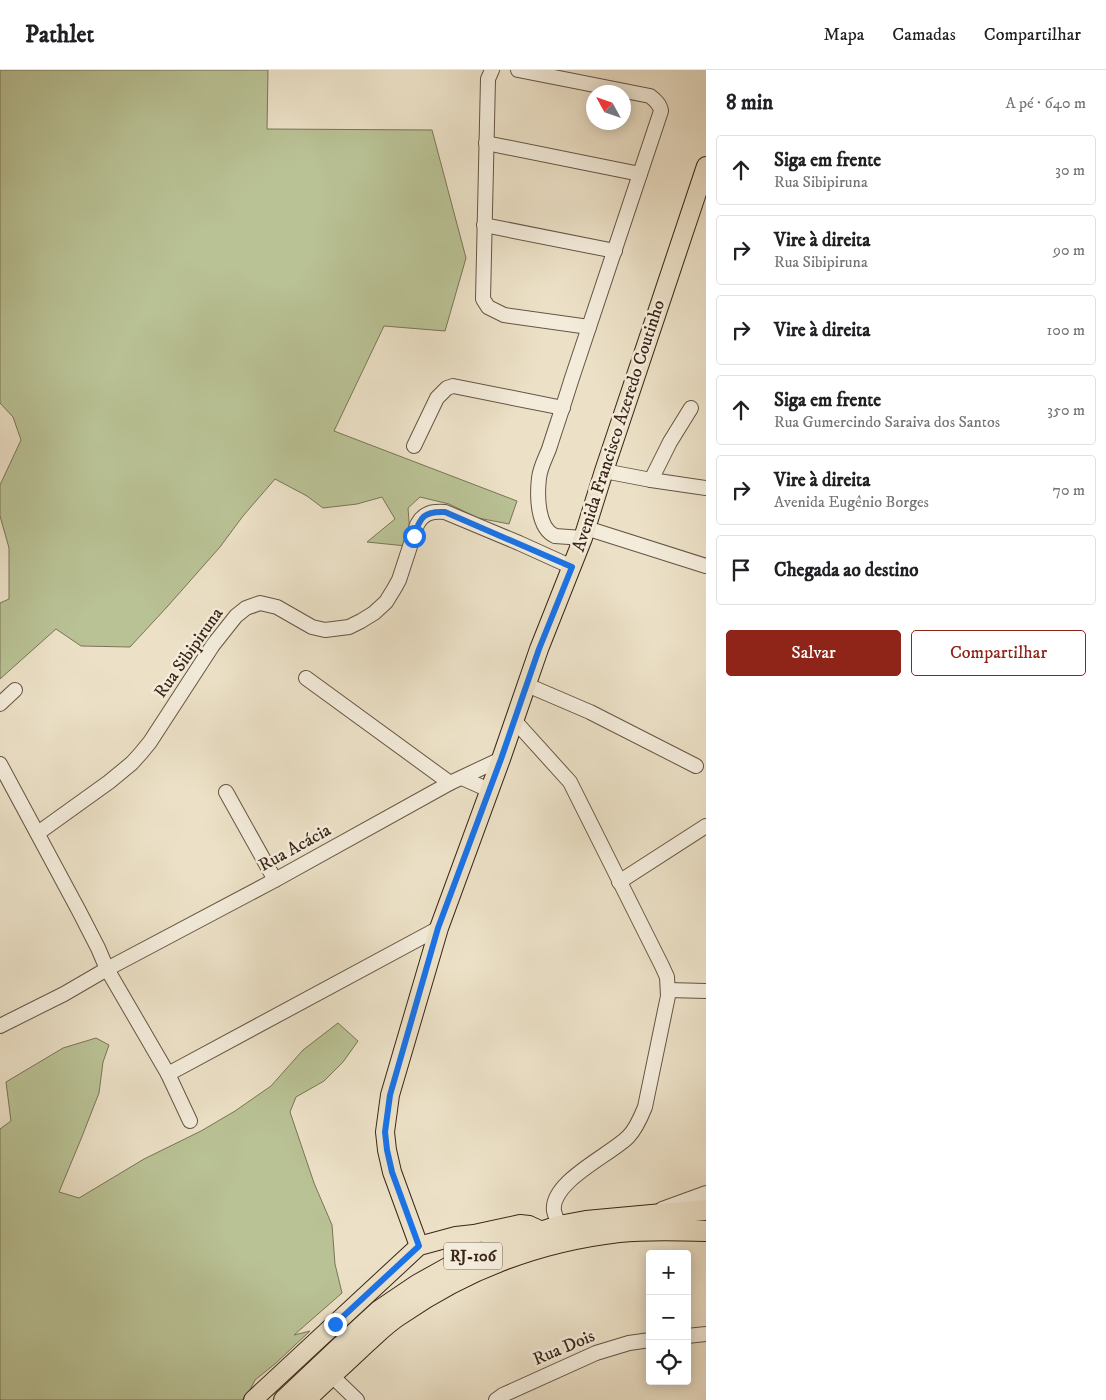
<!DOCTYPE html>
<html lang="pt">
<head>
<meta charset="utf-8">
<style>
  :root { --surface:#fff; --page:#f6f6f6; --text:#202124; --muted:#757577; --line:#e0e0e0; --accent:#8f2418 }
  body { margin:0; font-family:"IM FELL DW Pica",serif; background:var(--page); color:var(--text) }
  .controls { position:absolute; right:15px; bottom:15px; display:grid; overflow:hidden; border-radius:5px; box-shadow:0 2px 12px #0003 }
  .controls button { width:45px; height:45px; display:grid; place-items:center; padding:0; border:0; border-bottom:1px solid var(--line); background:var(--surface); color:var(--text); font:25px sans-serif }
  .compass { position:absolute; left:586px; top:15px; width:45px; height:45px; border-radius:50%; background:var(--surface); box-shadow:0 2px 12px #0003; rotate:310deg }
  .stop { position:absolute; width:15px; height:15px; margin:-11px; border:4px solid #1a73e8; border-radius:50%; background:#fff }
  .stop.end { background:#1a73e8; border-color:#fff; box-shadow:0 1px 5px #0008 }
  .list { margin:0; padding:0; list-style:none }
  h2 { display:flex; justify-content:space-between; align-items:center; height:65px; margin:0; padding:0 20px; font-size:21px }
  h2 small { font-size:16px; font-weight:400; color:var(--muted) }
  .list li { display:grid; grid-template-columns:32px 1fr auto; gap:15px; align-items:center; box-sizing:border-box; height:70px; margin:0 10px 10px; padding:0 10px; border:1px solid var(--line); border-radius:5px }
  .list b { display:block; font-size:19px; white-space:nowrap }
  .list p { margin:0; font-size:16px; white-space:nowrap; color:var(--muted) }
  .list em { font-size:16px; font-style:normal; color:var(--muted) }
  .actions { display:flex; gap:10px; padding:15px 20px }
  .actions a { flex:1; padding:11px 0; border:1px solid var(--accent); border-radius:5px; text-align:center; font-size:18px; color:var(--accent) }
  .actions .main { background:var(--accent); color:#fff }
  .icon { flex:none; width:28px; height:28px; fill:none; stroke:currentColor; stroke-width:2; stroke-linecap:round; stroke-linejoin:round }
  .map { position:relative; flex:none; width:706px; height:1330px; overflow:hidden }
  header { display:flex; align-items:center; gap:30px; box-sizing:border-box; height:70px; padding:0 25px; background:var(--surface); border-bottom:1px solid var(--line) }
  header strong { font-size:24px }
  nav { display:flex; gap:28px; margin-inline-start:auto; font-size:18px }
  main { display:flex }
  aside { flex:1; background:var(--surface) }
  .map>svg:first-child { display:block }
</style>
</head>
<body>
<header>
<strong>Pathlet</strong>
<nav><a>Mapa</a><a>Camadas</a><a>Compartilhar</a></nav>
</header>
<main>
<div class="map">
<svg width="706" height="1330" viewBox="0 0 706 1330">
  <rect width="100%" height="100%" fill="#ece1c7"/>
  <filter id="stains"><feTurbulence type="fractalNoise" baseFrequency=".004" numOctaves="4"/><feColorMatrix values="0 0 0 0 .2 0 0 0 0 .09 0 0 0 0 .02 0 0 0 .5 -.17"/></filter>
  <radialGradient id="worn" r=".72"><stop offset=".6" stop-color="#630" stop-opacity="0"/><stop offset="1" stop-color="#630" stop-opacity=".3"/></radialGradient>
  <g fill="#b9c295" stroke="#7a7456">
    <path d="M0,0H268L267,59L432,60L466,188L445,261L384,256L334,361L517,431L509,454L478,448L449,434L420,427L408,438L410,465L406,476L367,472L395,449L382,427L357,434L323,438L307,426L275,409L243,446L220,477L167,537L130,577L81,576L56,559L0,609V533L9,529V478L0,446V415L21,370L13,347L0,333Z"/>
    <path d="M338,953L358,971L343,992L324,1011L296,1027L290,1042L314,1113L332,1155L335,1194L342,1223L294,1265L310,1261L276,1293L255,1310L250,1320L242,1330H0V1059L11,1051L6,1012L63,978L96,968L109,975L103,992L99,1023L81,1069L59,1122L79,1128L144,1089L201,1061L235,1041L271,1016L303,980Z"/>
  </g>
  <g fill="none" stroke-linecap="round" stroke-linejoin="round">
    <g stroke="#665444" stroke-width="16">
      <g id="minor">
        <path d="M492,0L488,9L483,229L488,237L504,245L589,257"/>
        <path d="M518,0L650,26C655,30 660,34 661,41C631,131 601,221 571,311C564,334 556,357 549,379C545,389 540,398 539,408C537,425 537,458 555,466L583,468"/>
        <path d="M486,73L640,104"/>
        <path d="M484,155L615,181"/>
        <path d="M414,376L437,328L447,318L453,316L563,338"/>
        <path d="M604,401L651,410L706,418"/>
        <path d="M651,410L670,372L691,338"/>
        <path d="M586,458L706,496"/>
        <path d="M306,608L450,713"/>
        <path d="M527,615L590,642L696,696"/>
        <path d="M0,634L15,620"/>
        <path d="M514,650L570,712L662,896L667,907L668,926L645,1037C641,1047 636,1059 628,1067C610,1085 550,1112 554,1141C555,1146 558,1151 559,1156"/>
        <path d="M0,694L79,841L98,878L107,899L168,1004L190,1051"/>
        <path d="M462,708L489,720"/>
        <path d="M226,722L275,810"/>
        <path d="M38,763L109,712L132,693L141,683L150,672L213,575L236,546L246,538L260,533L277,537L312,557L325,560L349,557L361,551L374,543L386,532L394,519L399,510L417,455C423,443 432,441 445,442L519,473L572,497"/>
        <path d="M619,812L706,756"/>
        <path d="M668,920L706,921"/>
        <path d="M0,956L64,924L107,899L275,810L450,713L501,689"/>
        <path d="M168,1004L439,858"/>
        <path d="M662,1139L706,1123"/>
        <path d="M687,1266L706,1264"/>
        <path d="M331,1305L357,1330"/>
        <path d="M496,1330L503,1325L596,1283L629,1273L650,1270"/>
      </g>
    </g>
    <g stroke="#3a2518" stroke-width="20">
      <g id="major">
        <path d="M419,1176L392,1102L387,1080L385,1062L390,1025L439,858L501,689L539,579L583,468L604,401L706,96"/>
        <path d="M253,1330L419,1176L456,1166L474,1164L520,1154L529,1155L542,1161"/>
      </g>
    </g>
    <g stroke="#3a2518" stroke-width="22">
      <g id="highway">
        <path d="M284,1330L357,1261L380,1240L417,1215L451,1196L494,1177L559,1156L586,1151L706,1140"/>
        <path d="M305,1330C325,1311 346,1292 366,1273C377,1263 388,1252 401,1244C466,1199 541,1171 619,1162C648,1159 677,1160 706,1161"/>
      </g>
    </g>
    <use href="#minor" stroke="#f3ecdb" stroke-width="14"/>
    <use href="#major" stroke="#ece1c7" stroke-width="18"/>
    <use href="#highway" stroke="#ece1c7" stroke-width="20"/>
  </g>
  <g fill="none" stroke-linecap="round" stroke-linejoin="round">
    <path stroke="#1a73e8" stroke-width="6" d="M335,1254L419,1176L392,1102L387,1080L385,1062L390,1025L438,858L501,689L539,579L572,497L445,442C424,441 420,447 414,466"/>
  </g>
  <g text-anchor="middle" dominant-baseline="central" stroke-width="5" stroke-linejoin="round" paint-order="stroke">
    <rect fill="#f3ecdb" stroke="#726152" stroke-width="1" x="444" y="1172.5" width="58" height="27" rx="4"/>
    <g font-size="16" font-weight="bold" fill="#3a2518">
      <text x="473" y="1186">RJ-106</text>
    </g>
    <g font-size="18" fill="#3a2518" stroke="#f3ecdb">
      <text transform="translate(619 356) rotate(-72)">Avenida Francisco Azeredo Coutinho</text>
      <text transform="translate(189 583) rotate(-55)">Rua Sibipiruna</text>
      <text transform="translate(295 778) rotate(-29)">Rua Acácia</text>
      <text transform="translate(564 1278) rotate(-23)">Rua Dois</text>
    </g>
  </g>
  <rect width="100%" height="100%" filter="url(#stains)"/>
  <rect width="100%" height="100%" fill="url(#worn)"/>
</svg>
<div class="controls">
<button>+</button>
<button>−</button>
<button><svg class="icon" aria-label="locate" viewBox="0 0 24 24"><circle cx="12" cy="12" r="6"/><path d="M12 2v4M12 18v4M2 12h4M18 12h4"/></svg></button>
</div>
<svg class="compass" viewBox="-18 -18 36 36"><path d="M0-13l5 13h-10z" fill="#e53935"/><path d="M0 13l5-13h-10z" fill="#757577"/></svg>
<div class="stop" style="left:414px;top:466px"></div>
<div class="stop end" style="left:335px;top:1254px"></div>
</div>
<aside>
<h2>8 min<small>A pé · 640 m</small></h2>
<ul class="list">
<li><svg class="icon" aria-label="ahead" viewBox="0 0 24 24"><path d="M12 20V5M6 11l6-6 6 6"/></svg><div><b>Siga em frente</b><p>Rua Sibipiruna</p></div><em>30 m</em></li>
<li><svg class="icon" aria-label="right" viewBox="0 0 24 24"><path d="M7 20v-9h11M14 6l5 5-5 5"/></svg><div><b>Vire à direita</b><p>Rua Sibipiruna</p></div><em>90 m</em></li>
<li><svg class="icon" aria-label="right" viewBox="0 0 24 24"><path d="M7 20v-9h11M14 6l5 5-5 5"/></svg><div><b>Vire à direita</b></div><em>100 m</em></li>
<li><svg class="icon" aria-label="ahead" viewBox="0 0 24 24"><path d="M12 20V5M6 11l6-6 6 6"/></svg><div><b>Siga em frente</b><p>Rua Gumercindo Saraiva dos Santos</p></div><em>350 m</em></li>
<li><svg class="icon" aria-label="right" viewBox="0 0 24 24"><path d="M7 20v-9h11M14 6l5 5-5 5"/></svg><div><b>Vire à direita</b><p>Avenida Eugênio Borges</p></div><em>70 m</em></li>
<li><svg class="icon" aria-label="arrive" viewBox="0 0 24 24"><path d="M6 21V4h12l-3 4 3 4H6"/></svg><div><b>Chegada ao destino</b></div></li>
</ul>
<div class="actions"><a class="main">Salvar</a><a>Compartilhar</a></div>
</aside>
</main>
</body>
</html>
